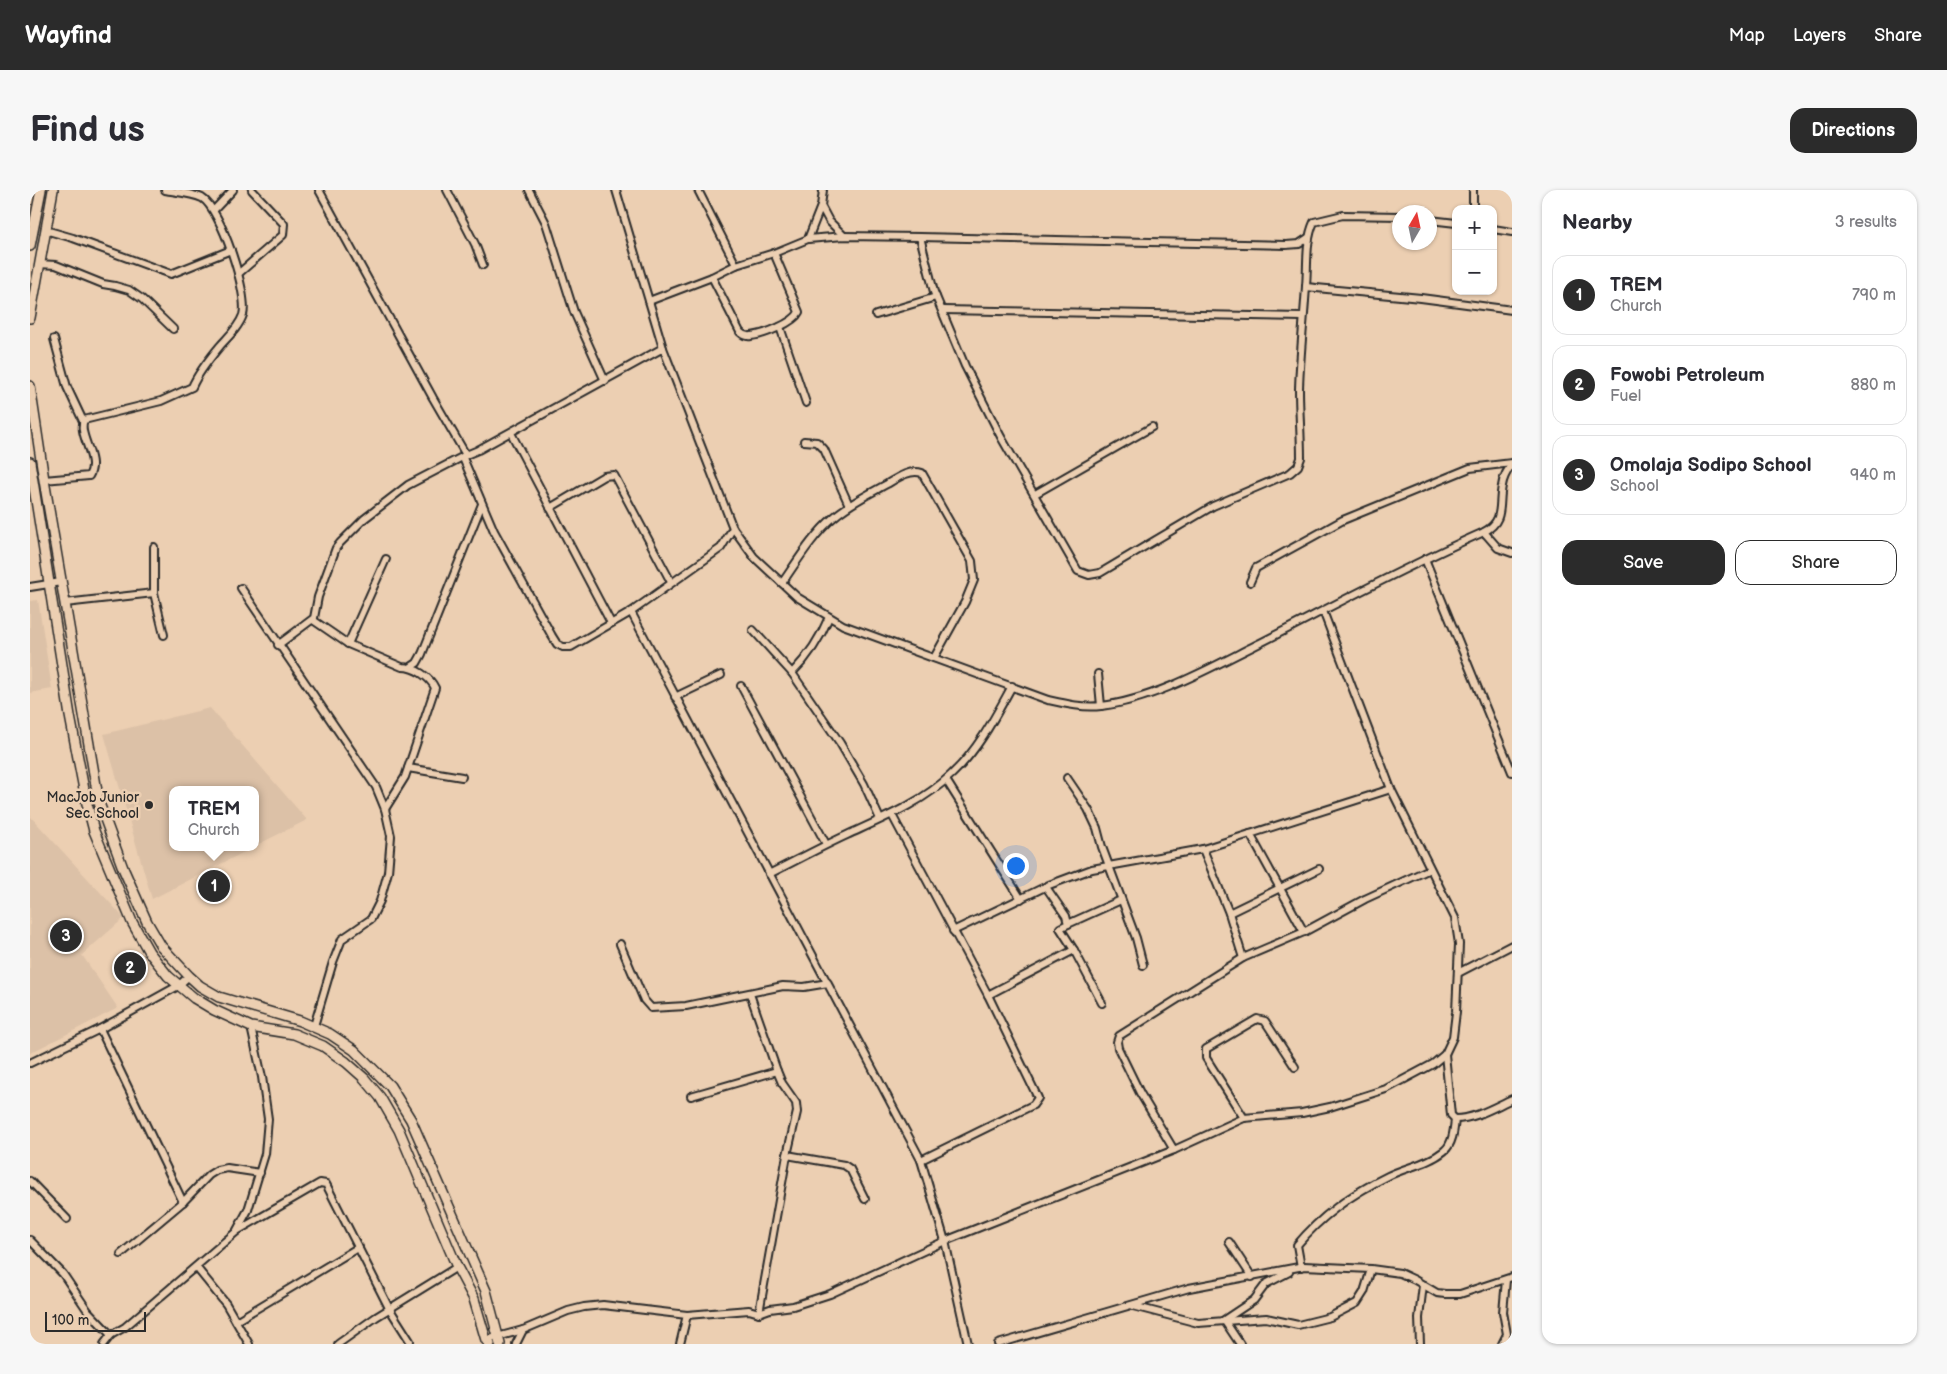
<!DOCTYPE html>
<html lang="en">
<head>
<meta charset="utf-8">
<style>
  :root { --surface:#fff; --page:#f7f7f7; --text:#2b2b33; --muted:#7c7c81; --line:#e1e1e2; --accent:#2b2b2b }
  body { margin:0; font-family:"Balsamiq Sans",sans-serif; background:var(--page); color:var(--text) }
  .controls { position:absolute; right:15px; top:15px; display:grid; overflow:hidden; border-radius:10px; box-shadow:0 1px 4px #0004 }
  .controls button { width:45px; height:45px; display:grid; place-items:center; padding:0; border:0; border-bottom:1px solid var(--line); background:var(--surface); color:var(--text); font:25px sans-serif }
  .compass { position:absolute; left:1362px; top:15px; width:45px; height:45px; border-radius:50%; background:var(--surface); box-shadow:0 1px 4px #0004; rotate:9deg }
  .scale { position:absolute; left:15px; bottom:12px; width:101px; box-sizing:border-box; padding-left:5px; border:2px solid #2b2b2b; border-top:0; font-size:14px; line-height:18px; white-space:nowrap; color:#2b2b2b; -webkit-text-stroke:4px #eccfb2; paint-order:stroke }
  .you { position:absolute; left:985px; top:675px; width:18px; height:18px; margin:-12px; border:4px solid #fff; border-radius:50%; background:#1a73e8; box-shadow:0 0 0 8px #1a73e833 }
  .badge { display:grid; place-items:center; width:32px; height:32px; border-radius:50%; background:var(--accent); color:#fff; font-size:16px; font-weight:700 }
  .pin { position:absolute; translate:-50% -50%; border:2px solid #fff; box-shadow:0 1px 5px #0006 }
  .popup { position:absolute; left:139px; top:596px; width:90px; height:65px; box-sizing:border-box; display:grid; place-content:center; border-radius:10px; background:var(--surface); filter:drop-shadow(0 1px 4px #0005); font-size:16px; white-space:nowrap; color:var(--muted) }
  .popup b { font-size:19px; color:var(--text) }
  .popup::after { content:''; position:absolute; left:50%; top:100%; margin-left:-10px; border:10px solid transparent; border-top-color:var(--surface) }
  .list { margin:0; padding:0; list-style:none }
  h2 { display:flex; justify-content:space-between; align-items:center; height:65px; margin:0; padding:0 20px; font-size:21px }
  h2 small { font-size:16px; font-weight:400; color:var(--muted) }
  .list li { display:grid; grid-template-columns:32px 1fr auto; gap:15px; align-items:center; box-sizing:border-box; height:80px; margin:0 10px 10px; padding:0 10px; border:1px solid var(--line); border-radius:15px }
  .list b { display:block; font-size:19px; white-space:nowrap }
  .list p { margin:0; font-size:16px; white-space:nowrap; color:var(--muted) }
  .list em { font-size:16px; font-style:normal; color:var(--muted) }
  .actions { display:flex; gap:10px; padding:15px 20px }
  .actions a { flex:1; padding:11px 0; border:1px solid var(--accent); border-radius:15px; text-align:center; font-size:18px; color:var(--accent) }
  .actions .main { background:var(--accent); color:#fff }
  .map { position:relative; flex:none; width:1482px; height:1154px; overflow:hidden; border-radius:15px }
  header { display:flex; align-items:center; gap:30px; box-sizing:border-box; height:70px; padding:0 25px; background:var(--accent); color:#fff }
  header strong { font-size:24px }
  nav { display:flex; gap:28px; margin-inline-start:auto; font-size:18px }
  .intro { display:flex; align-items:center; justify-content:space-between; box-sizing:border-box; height:120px; padding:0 30px }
  h1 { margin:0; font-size:35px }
  .button { padding:12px 22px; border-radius:15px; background:var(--accent); color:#fff; font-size:18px; font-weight:700 }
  main { display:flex; gap:30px; padding:0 30px }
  aside { flex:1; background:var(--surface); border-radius:15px; box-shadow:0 1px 4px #0004 }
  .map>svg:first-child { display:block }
</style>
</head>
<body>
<header>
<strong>Wayfind</strong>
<nav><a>Map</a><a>Layers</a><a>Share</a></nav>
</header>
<div class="intro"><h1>Find us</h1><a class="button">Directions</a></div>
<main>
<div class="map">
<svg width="1482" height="1154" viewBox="0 0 1482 1154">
  <rect width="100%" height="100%" fill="#eccfb2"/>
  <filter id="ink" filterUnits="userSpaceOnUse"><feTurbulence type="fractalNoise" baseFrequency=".02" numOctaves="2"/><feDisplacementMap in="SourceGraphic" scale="10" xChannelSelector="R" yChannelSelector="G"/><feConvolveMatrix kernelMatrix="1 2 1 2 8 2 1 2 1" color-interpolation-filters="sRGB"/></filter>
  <g filter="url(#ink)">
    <g fill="#dcc1a7">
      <path d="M8,410L22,499L0,503V411Z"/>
      <path d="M180,518L277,630L225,656V600H143V657H224L122,709L74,544Z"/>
      <path d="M0,626L94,728L52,765L88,818L0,863Z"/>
    </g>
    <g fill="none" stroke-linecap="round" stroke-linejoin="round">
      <g stroke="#2b2b2b" stroke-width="10">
        <g id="minor">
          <path d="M289,0L403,208L436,265"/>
          <path d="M417,0L445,54L453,75"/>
          <path d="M499,0L516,33L544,122L575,191"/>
          <path d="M586,0L633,158L703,338L724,367L767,407L813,435L1018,510C1036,514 1053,518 1071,516C1123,510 1180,478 1226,455C1301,417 1376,376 1454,342C1475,331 1468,315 1472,296C1473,287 1477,281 1482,274"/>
          <path d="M668,0L706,75"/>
          <path d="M791,16L799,31L814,46"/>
          <path d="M1443,19V0"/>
          <path d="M184,20L203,0"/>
          <path d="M1400,30L1426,33"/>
          <path d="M1463,39L1482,42"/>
          <path d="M15,40L43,48L141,84L201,60"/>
          <path d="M890,47L904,102L935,176L971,247L1048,381L1059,385L1070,383L1183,316L1260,283L1268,276L1271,268C1271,245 1269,222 1269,199C1270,164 1274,130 1276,96C1278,74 1275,52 1284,32L1313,25L1370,26"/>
          <path d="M778,49L791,16L793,0"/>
          <path d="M9,74L26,75L73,94L85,96L99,100L112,109L143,139"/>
          <path d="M208,84L253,45L254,34L222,0"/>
          <path d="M682,87L710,142C713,145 716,147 721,146C733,145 764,133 769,122L744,63"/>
          <path d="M1276,97L1391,108L1482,120"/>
          <path d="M619,111L682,87L706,75L744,63L778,49L814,46L890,47L1256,55L1269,54L1278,48"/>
          <path d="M913,120L1272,127"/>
          <path d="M846,125L906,107"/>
          <path d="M750,137L776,213"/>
          <path d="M24,149L37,197L53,231"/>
          <path d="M481,243L581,433"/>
          <path d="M774,251L787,252L794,259L819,315"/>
          <path d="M433,268L464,341L522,446L527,454L533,457H541L601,422L691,358L703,338"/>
          <path d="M14,290L59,286C70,269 47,245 54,230L131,211L162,197C168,183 180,168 190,156C198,147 209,137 213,125C219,105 191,19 172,8C162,3 146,2 135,0"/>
          <path d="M1005,304L1122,237"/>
          <path d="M520,318L574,286L584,285L641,392"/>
          <path d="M1454,342L1468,358L1482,363"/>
          <path d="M124,357V403L134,445"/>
          <path d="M1395,369L1482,582"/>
          <path d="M1220,392L1226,378L1313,330L1440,278L1482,273"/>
          <path d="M752,393C768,370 783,345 804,327C820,313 839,304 857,294C867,288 880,279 892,283L942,371L944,390L935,412L904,468"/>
          <path d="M0,397L31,392"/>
          <path d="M211,398L346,597L355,619L361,646L358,682L350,711L341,729L312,749L303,772L284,836"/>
          <path d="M35,413L124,403"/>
          <path d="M601,422L891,970L915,1051L938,1154"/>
          <path d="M283,430L318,454L372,477C385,477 400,487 405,498L375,587L355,619"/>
          <path d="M723,440L762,483L810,553L834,594L850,629"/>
          <path d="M318,454L356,369"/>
          <path d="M248,455L284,428L288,407L306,358L310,353L334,329L378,295L436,265L448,260L633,158"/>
          <path d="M381,477L387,473L392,464L452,314"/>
          <path d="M762,483C779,466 790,449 799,427"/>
          <path d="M1068,484L1071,516"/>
          <path d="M711,496L796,654"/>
          <path d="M645,507L691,485"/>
          <path d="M378,578L432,587"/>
          <path d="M1037,588L1058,619L1067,638L1072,657L1106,748L1113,775"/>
          <path d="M916,590L991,709"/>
          <path d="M862,625L958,805L1008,908L1003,915L891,970"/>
          <path d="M1220,644L1274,742"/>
          <path d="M1173,659L1199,723L1213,768"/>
          <path d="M739,684C765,671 791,657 817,645C854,628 892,613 922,584C948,560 965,527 982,496"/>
          <path d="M1016,697L1036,726L1038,734L1030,738L1044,760L1072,813"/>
          <path d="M1199,723L1289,679"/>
          <path d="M1038,734L1091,710"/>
          <path d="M923,741L1019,695L1062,679L1173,659L1361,599"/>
          <path d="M590,754L614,810L621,818L656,816L753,796L774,797L798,793"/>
          <path d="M1428,783L1482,755"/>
          <path d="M720,804L747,881L752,893L766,913L767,922L757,965L729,1123"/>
          <path d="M958,805L1044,760"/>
          <path d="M70,839L153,1012"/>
          <path d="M1415,864L1421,925L1425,929C1445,929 1464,917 1482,909"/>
          <path d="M0,873L70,839L148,796L159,786"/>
          <path d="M661,906L747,881"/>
          <path d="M1214,928L1176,868V859L1227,829L1235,831L1265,877"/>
          <path d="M1144,960L1110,903L1088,858L1087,852L1089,846L1213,768L1274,742L1335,709L1400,679"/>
          <path d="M757,965L814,975L820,979L835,1009"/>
          <path d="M0,991L37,1029"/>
          <path d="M207,1041L290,993L296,994L359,1118L380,1151"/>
          <path d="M0,1050L33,1084L58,1121L81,1145"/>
          <path d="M1199,1052L1222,1087"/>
          <path d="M91,1064L153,1012L179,985L187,980L197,978L230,983"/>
          <path d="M166,1077L196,1114L219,1154"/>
          <path d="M1271,1077L1267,1055C1292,1025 1323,1003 1358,986C1376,977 1398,974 1414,961C1423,954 1424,939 1425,929"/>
          <path d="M1103,1116L1168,1133L1236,1128L1268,1135L1300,1127L1327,1113L1334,1102L1341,1079"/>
          <path d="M206,1131L329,1057"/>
          <path d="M456,1150L493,1140L538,1121L554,1117L573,1115L657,1125L719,1120L729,1123L740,1119L763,1116L800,1104L915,1051L1144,960L1214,928L1272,923L1300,917L1356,899L1403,874L1415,864L1423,847L1426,822L1429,754L1425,728L1361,599L1293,421"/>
          <path d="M74,1154L81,1145L95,1137L206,1042L218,1020L235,964L238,929L232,887L221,837"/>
          <path d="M308,1154L346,1127L427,1077"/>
          <path d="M486,1154L493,1140"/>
          <path d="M650,1154L657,1125"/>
          <path d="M968,1154L1159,1098L1274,1076L1341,1079L1370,1083L1385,1090L1407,1103L1415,1104H1430L1482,1087"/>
          <path d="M1210,1154L1194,1130L1224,1110L1236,1094L1259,1082"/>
          <path d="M1390,1154L1389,1128L1393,1095"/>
          <path d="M1472,1154L1477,1144L1473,1122L1476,1090"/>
        </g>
      </g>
      <g stroke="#2b2b2b" stroke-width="12">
        <g id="secondary">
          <path d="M0,56L11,0"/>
          <path d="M0,128L23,0"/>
          <path d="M0,196L14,290L69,613L93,678L117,732L131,756L159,786L170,796L189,807L270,831L300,844L324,860L360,896L381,930L456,1101L470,1154"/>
          <path d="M0,272L40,526L56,610L64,641L102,732L119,762L138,786L164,808L184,820L221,837L264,844L293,856L316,872L334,888L350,907L369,940L427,1077L444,1109L456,1150L460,1154"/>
        </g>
      </g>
      <use href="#minor" stroke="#eccfb2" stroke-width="6"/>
      <use href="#secondary" stroke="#eccfb2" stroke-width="9"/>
    </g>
  </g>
  <circle fill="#2b2b2b" stroke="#eccfb2" stroke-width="2" cx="119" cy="615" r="5"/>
  <g text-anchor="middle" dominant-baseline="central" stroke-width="5" stroke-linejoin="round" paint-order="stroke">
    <g font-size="14" fill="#2b2b2b" stroke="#eccfb2" text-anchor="end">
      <text x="109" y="607">MacJob Junior<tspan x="109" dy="16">Sec. School</tspan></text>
    </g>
  </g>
</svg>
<div class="controls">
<button>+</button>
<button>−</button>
</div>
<svg class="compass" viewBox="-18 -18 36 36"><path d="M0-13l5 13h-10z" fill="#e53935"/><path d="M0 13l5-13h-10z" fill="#7c7c81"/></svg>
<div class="scale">100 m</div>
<div class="you"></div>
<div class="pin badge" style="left:184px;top:696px">1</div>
<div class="popup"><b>TREM</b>Church</div>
<div class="pin badge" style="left:100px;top:778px">2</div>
<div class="pin badge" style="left:36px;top:746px">3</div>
</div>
<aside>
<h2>Nearby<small>3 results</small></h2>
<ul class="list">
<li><span class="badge">1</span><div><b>TREM</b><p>Church</p></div><em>790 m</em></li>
<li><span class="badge">2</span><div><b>Fowobi Petroleum</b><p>Fuel</p></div><em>880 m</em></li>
<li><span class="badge">3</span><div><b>Omolaja Sodipo School</b><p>School</p></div><em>940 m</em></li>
</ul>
<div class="actions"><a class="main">Save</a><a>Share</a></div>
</aside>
</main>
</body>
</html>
